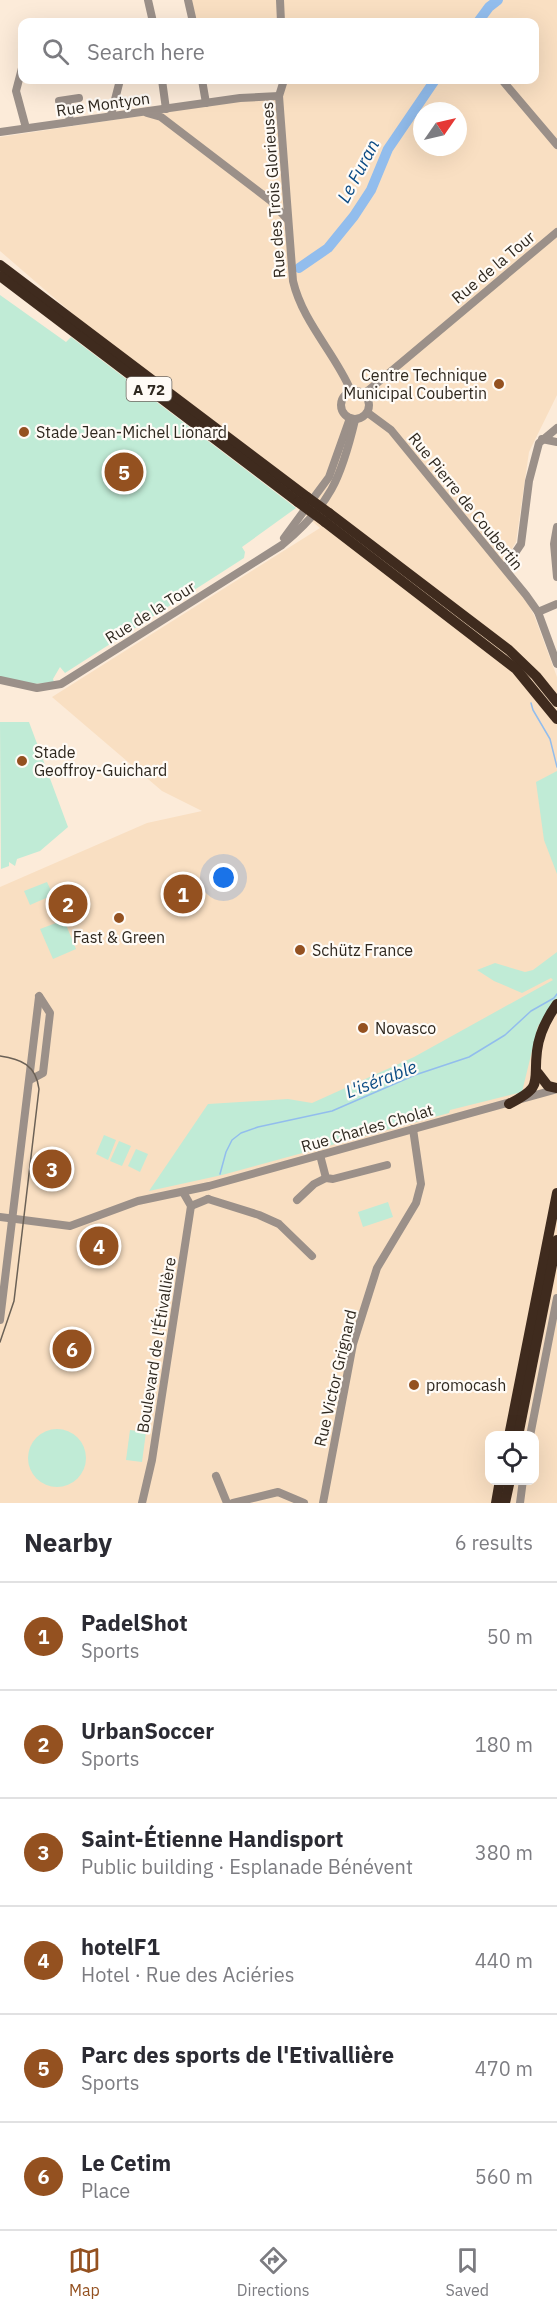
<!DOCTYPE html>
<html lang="en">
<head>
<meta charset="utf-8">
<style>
  :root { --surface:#fff; --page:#f2f2f3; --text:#2b2b33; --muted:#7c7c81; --line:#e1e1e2; --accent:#945120 }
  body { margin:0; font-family:"IBM Plex Sans",sans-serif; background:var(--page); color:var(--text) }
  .controls { position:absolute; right:18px; bottom:18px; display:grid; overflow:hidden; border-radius:12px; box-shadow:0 6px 24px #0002 }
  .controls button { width:54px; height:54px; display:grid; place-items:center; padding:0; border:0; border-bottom:2px solid var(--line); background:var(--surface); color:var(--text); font:30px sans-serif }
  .compass { position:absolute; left:413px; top:102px; width:54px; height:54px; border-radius:50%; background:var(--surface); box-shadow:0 6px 24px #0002; rotate:56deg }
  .you { position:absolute; left:224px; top:878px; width:21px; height:21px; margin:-15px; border:4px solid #fff; border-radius:50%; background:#1a73e8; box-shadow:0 0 0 9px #1a73e833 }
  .badge { display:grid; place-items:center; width:39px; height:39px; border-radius:50%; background:var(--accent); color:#fff; font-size:20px; font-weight:700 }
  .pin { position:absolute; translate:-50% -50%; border:3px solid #fff; box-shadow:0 2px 6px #0006 }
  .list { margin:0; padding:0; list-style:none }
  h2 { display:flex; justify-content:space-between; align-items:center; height:78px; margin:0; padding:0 24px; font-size:26px }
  h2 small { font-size:20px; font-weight:400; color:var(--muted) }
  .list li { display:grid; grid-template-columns:39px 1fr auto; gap:18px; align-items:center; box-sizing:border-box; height:108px; padding:0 24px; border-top:2px solid var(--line) }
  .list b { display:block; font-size:22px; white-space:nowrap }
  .list p { margin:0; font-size:20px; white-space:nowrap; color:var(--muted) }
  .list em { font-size:20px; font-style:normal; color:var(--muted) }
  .icon { flex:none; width:33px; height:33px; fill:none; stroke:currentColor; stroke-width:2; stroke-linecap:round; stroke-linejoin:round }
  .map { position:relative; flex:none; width:557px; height:1503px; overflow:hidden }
  .search { position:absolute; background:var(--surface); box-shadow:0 6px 24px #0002; left:18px; right:18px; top:18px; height:66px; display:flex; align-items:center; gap:15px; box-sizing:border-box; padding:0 21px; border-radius:12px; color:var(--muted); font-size:22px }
  .sheet { height:726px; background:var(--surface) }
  nav { display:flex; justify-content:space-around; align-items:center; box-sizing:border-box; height:84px; border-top:2px solid var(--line); background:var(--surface); font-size:16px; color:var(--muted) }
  nav a { display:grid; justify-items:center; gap:3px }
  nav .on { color:var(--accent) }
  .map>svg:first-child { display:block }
</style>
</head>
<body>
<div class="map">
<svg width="557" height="1503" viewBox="0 0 557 1503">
  <rect width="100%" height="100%" fill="#fcebd9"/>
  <path fill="#f9dfc2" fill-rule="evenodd" d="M191,0H557V395L529,452L516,542L504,562L534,615L557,677V1503H0V887L147,823L202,811L162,791L52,697L320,528L0,251V137L280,95L279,80H534V22H196ZM422,111H458V147H422ZM490,1436H534V1480H490Z"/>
  <g fill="#c0ebd6">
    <path d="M0,295L66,342L71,337L296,508L242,547L245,552L244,558L65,673L60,667L53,679L54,682L34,684L0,677Z"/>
    <path d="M0,722H29L68,827L40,851L17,859L15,866L9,862V866L1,869Z"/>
    <path d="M557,771V874L544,840L536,782Z"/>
    <path d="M47,882L53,895L30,905L24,891Z"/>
    <path d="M64,920L76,949L53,959L40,929Z"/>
    <path d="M557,952V1004L538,1026L522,1092L450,1110L449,1113L222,1175L149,1191L208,1104L288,1099L312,1103L414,1057L553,980L551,978L522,993L494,981L477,970L495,963L525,972L533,970Z"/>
    <path d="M104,1135L116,1140L108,1160L96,1154Z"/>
    <path d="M119,1141L131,1146L122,1166L110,1161Z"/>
    <path d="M136,1149L148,1154L140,1172L128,1166Z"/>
    <path d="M388,1202L393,1217L363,1227L358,1212Z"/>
    <circle cx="57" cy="1458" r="29"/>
    <path d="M130,1430L146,1432L142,1462L126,1460Z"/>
  </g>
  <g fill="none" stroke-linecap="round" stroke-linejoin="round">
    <g stroke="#92bded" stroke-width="1.5">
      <path d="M531,703L533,710L550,739L557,767"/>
      <path d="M220,1174L226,1152L232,1140L241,1133L258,1127L332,1111L415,1075L469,1057L505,1035L531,1011L554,998L557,994"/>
    </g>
    <g stroke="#92bded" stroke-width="10">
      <path d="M478,22L489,7L498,0"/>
      <path d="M299,268L328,248L354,216L371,190L388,149L435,80"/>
    </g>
    <g stroke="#9b9089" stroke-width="8">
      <path d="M148,0L153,22"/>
      <path d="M188,0L193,22"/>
      <path d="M280,0L281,22"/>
      <path d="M22,68L16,91L26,128"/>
      <path d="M162,80L166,109"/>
      <path d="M202,80L206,103"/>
      <path d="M284,80L279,96L293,281C303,323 335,353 351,391"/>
      <path d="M502,80L557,145"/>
      <path d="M59,101L79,98"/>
      <path d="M67,101L70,122"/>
      <path d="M147,113L161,117L271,201L287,219"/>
      <path d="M111,115L120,80"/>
      <path d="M0,132L240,98L279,96"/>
      <circle cx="355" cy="405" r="14"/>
      <path d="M364,394L557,232"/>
      <path d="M368,413L391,430L526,595L538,612L557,664"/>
      <path d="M542,439L557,442"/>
      <path d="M557,527L554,544L557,577"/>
      <path d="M284,538L329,477L350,418"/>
      <path d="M505,568L521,544L529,481L539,443L557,428"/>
      <path d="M538,612L557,604"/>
      <path d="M0,680L37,688L61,684L282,545C330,505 341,479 355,420"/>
      <path d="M30,1080L43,1073L50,1013L39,996"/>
      <path d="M320,1155L326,1178L333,1179L387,1165"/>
      <path d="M208,1199L259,1215L279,1224L312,1256"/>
      <path d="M297,1200L314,1184L326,1178"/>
      <path d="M191,1206L208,1199"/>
      <path d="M0,1217L70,1226L138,1201L209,1186L557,1089"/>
      <path d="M0,1320L39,997"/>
      <path d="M530,1436L557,1298"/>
      <path d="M216,1476L227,1503"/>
      <path d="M142,1503L152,1460L191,1206L183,1192"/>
      <path d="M233,1503L278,1492L304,1503"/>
      <path d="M323,1503L353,1344L377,1268L416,1203L421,1184L413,1129"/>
      <path d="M520,1503L523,1480"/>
    </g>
    <g stroke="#3f2b1e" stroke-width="10">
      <path d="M0,265L307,497"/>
      <path d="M0,276L298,502"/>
      <path d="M329,513L509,650L536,676L557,702"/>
      <path d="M325,522L516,669L557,719"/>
      <path d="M538,1073L548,1086L557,1088"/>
      <path d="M509,1104C544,1086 533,1084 537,1051C539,1033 547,1018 557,1004"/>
      <path d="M509,1436L557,1193"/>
      <path d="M518,1436L557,1240"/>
      <path d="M496,1503L500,1480"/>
      <path d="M505,1503L510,1480"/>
    </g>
    <path stroke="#6b6156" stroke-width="1.5" d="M0,1056C21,1059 36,1065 39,1089L14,1301L0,1342"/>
    <g stroke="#3f2b1e" stroke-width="10">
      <path d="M307,497L329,513"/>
      <path d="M298,502L325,522"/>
    </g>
  </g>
  <g fill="#945120" stroke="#fffbf6" stroke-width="2">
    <circle cx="499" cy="384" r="6"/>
    <circle cx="24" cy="432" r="6"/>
    <circle cx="22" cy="761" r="6"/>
    <circle cx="119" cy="918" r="6"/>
    <circle cx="300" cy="950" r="6"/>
    <circle cx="363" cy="1028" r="6"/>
    <circle cx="414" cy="1385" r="6"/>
  </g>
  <g text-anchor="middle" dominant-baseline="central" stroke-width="4.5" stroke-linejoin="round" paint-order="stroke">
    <rect fill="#fffbf6" stroke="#6d6760" stroke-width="1.5" x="126.5" y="377" width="45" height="24" rx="4.5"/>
    <g font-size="15" font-weight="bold" fill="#2f281f">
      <text x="149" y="389">A 72</text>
    </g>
    <g font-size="16" fill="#2f281f" stroke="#fffbf6">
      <text transform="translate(103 104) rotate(-8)">Rue Montyon</text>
      <text transform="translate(273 190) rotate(-94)">Rue des Trois Glorieuses</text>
      <text transform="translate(493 267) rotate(-40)">Rue de la Tour</text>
      <text transform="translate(466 501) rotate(51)">Rue Pierre de Coubertin</text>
      <text transform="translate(150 612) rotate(-32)">Rue de la Tour</text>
      <text transform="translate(367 1128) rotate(-16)">Rue Charles Cholat</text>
      <text transform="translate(156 1345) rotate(-81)">Boulevard de l'Étivallière</text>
      <text transform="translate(335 1378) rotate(-77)">Rue Victor Grignard</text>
    </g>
    <g font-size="16" fill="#2f281f" stroke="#fffbf6" text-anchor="start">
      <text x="487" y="375" text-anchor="end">Centre Technique<tspan x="487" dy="18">Municipal Coubertin</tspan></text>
      <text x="36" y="432">Stade Jean-Michel Lionard</text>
      <text x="34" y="752">Stade<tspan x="34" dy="18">Geoffroy-Guichard</tspan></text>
      <text x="119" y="937" text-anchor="middle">Fast &amp; Green</text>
      <text x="312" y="950">Schütz France</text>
      <text x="375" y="1028">Novasco</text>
      <text x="426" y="1385">promocash</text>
    </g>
    <g font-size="18" font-style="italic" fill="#0b4b84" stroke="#fffbf6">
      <text transform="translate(358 171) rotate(-62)">Le Furan</text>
      <text transform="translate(381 1079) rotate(-21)">L'isérable</text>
    </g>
  </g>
</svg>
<div class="controls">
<button><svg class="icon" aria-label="locate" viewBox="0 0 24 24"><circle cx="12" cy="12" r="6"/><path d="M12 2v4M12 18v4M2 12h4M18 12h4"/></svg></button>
</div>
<svg class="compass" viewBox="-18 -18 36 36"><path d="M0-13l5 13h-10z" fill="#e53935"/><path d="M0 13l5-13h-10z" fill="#7c7c81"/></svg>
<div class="you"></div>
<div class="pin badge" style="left:183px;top:894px">1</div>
<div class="pin badge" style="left:68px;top:904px">2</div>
<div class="pin badge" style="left:52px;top:1169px">3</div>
<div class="pin badge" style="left:99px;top:1246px">4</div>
<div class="pin badge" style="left:124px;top:472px">5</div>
<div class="pin badge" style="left:72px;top:1349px">6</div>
<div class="search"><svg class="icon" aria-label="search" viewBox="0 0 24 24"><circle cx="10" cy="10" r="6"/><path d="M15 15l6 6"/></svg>Search here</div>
</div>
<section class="sheet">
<h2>Nearby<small>6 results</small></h2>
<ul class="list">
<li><span class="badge">1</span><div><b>PadelShot</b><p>Sports</p></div><em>50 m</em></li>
<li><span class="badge">2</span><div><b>UrbanSoccer</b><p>Sports</p></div><em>180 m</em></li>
<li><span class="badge">3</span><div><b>Saint-Étienne Handisport</b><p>Public building · Esplanade Bénévent</p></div><em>380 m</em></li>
<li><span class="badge">4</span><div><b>hotelF1</b><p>Hotel · Rue des Aciéries</p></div><em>440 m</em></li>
<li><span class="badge">5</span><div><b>Parc des sports de l'Etivallière</b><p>Sports</p></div><em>470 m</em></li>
<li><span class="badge">6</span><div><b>Le Cetim</b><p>Place</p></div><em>560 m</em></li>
</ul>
</section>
<nav>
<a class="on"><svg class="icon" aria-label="map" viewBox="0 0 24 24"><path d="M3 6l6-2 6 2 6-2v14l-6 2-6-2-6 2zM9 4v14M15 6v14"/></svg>Map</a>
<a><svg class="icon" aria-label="directions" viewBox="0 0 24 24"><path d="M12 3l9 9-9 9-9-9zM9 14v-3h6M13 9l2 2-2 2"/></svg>Directions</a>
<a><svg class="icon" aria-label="saved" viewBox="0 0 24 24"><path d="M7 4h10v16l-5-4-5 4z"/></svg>Saved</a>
</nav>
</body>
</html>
